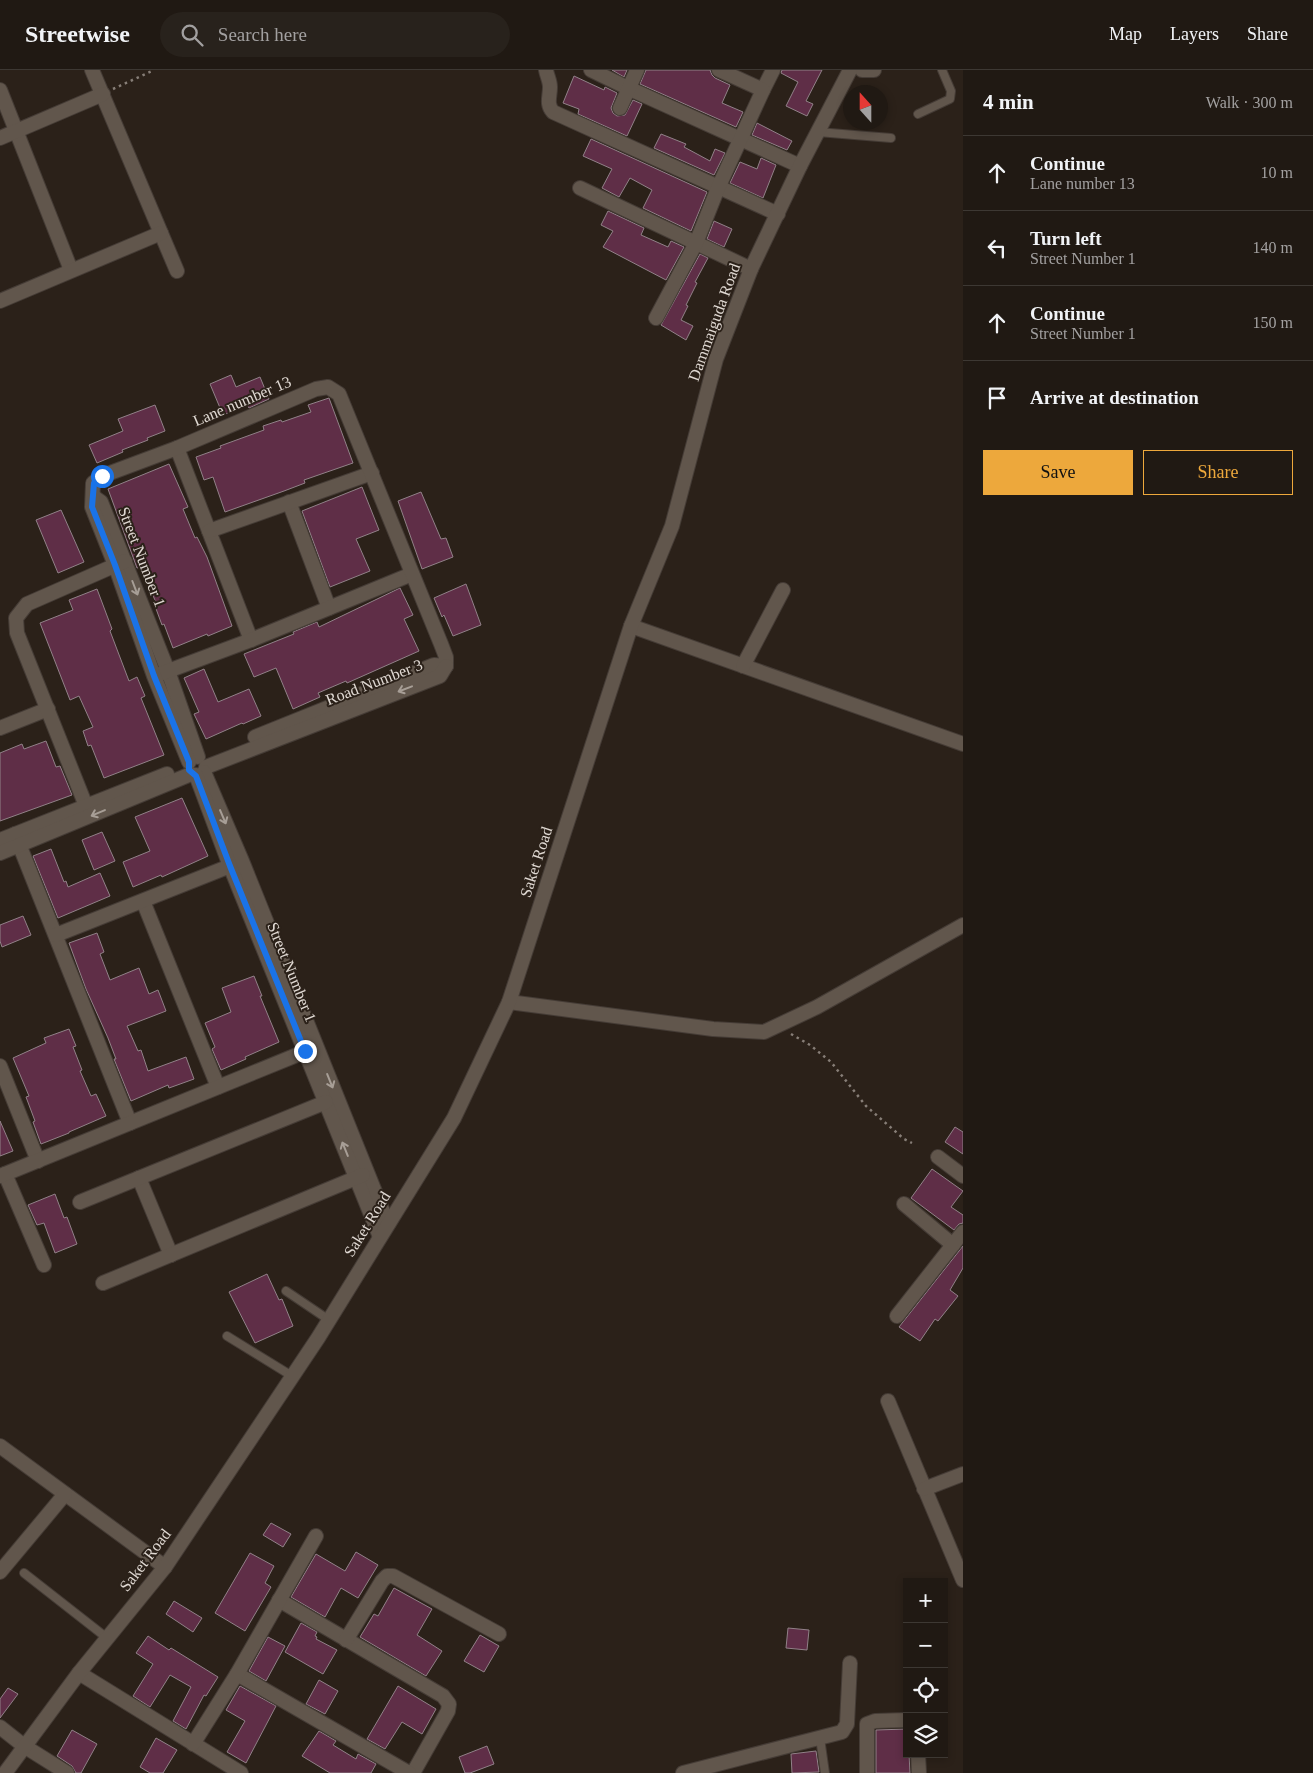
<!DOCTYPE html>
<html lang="en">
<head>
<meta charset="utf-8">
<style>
  :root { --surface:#201913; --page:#28221c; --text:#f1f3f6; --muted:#a2a0a0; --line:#3d3833; --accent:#eda83c }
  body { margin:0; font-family:Georgia,serif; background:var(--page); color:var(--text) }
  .controls { position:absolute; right:15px; bottom:15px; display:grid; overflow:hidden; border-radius:0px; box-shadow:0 2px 8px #0003 }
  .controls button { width:45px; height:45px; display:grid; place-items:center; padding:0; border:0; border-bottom:1px solid var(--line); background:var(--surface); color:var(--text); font:25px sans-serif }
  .compass { position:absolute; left:843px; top:15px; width:45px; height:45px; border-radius:50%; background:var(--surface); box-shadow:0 2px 8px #0003; rotate:339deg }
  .stop { position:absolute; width:15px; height:15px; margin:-11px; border:4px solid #1a73e8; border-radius:50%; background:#fff }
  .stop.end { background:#1a73e8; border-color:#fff; box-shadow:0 1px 5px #0008 }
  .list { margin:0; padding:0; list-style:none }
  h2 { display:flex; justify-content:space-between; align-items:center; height:65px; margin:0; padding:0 20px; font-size:21px }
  h2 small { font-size:16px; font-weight:400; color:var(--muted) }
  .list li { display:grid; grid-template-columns:32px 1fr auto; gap:15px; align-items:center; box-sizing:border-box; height:75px; padding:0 20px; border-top:1px solid var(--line) }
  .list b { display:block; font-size:19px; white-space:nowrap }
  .list p { margin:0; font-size:16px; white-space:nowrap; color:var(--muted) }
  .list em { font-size:16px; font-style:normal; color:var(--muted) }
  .actions { display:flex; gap:10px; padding:15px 20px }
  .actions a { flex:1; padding:11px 0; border:1px solid var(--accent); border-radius:0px; text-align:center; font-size:18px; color:var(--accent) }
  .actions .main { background:var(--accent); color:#111 }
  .icon { flex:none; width:28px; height:28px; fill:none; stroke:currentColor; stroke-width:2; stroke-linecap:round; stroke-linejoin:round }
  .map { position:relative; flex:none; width:963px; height:1703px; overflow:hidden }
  header { display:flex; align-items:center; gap:30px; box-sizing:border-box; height:70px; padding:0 25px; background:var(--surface); border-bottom:1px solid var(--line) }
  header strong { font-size:24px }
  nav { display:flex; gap:28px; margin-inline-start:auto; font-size:18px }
  .search { width:350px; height:45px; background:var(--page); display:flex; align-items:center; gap:12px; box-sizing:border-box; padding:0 18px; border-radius:28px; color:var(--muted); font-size:19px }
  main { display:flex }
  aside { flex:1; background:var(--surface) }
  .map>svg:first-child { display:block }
</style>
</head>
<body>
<header>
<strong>Streetwise</strong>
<div class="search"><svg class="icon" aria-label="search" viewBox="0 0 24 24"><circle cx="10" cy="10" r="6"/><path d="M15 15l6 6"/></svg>Search here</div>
<nav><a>Map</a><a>Layers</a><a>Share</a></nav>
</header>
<main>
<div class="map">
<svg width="963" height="1703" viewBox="0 0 963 1703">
  <rect width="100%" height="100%" fill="#2b2119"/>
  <g fill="#5f2e47" stroke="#918188">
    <path d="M612,0H627L624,7Z"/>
    <path d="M646,0H710L712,5L715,8L730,15L722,33L743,42L736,57L640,14Z"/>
    <path d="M782,0H822L806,31L813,34L807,46L786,36L798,12L781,3Z"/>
    <path d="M574,6L604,20L605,17L617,23L611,38L613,43L617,46L625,45L633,30L642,34L627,66L578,44L579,39L563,33Z"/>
    <path d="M757,53L792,71L787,80L752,65Z"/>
    <path d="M661,64L686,74L684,77L710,91L715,79L725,83L714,105L654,78Z"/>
    <path d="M591,69L707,122L691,161L643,138L652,120L630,108L619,127L602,118L612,99L583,86Z"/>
    <path d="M761,88L776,95L763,128L730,113L740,92L757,99Z"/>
    <path d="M608,141L644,158L641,165L668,177L671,171L684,177L666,210L603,177L613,161L601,155Z"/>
    <path d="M714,151L732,159L724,177L707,169Z"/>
    <path d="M700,184L708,188L695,212L697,213L686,235L688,236L681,250L693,256L686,270L661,255Z"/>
    <path d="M231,305L236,317L260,307L269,329L249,338L247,335L223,345L210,314Z"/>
    <path d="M329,328L353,393L304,410L305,413L284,421L225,442L213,407L204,410L196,387L221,378L220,376L264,360L263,356L281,350L282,352L311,342L308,335Z"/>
    <path d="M155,335L165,361L147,368L148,370L122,380L123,382L97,393L89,375L123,361L118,349Z"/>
    <path d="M169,394L188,437L183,439L195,468L197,467L207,487L232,556L208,566L207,564L173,578L164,554L162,555L155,536L157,535L141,497L137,498L108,419Z"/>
    <path d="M362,417L379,460L356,469L370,501L330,517L302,441Z"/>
    <path d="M421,422L441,469L446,468L453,487L422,499L398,431Z"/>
    <path d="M61,440L84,492L58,503L36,450Z"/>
    <path d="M466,514L481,555L453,566L444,545L442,547L434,528Z"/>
    <path d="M400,518L413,545L404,549L419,581L347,613L346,611L318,623L320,627L293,639L276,598L254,607L244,584L294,564L293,562L317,552L319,557Z"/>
    <path d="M97,519L112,559L110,561L129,611L137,607L145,626L141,628L164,685L104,708L91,675L88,676L83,661L93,657L79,626L70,630L40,553L73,540L69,530Z"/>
    <path d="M204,599L218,632L249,619L261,646L243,654L242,653L206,669L194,644L199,642L184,608Z"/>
    <path d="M46,671L56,697L60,696L72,725L0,751V683L22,674L24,679Z"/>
    <path d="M182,728L208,786L162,807L161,805L133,817L123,792L150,781L135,747Z"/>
    <path d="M102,762L115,791L94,800L82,770Z"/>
    <path d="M51,779L64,812L66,811L68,817L100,803L110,826L58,848L33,786Z"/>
    <path d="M23,846L31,865L2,877L0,871V855Z"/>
    <path d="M97,863L104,882L100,884L110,910L139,898L149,924L158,920L166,941L127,956L138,981L141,980L148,1001L186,987L194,1009L169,1018L168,1015L131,1031L114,989H116L108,968L86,919L69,873Z"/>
    <path d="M254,906L262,926H260L279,972L245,987L246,989L221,1000L212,979L215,977L205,953L231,942L222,918Z"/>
    <path d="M69,959L76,976L73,977L82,1000L80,1001L91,1026L96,1024L106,1046L69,1062V1063L41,1074L33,1052L35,1051L26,1027L29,1026L13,988L46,973L44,968Z"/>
    <path d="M0,1051L13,1081L0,1086Z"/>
    <path d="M955,1057L963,1062V1084L945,1072Z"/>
    <path d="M932,1099L963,1121L951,1137L963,1145V1153L959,1154L954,1160L911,1128Z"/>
    <path d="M55,1124L64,1148L67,1147L77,1174L55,1183L44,1153L37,1155L28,1135Z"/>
    <path d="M963,1176V1198L950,1220L958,1226L938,1251L935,1249L920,1271L899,1257Z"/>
    <path d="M267,1204L279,1230L282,1229L293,1256L255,1273L229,1222Z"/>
    <path d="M271,1453L291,1464L283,1477L263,1465Z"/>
    <path d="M356,1482L378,1495L358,1528L341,1518L325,1547L291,1527L316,1484L345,1501Z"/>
    <path d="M250,1483L274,1496L265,1513L271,1517L245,1561L215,1543Z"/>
    <path d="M394,1518L432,1539L417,1565L442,1581L426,1606L360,1567L374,1544L378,1546Z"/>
    <path d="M174,1531L202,1548L193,1562L166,1544Z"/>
    <path d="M301,1553L317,1562L315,1566L317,1567L316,1569L337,1580L323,1604L285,1582Z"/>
    <path d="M788,1558L809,1560L807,1580L786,1578Z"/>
    <path d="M480,1565L499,1576L484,1602L464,1591Z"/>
    <path d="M148,1566L169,1580L171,1578L218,1607L206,1626L204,1625L186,1659L173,1651L191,1617L170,1605L150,1637L133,1626L153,1594L136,1583Z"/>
    <path d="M268,1567L285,1576L266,1611L249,1601Z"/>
    <path d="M319,1610L338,1621L325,1644L306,1634Z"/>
    <path d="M240,1616L276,1636L246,1693L227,1682L245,1651L226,1640Z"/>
    <path d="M398,1616L436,1639L422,1664L402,1652L385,1679L367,1669Z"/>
    <path d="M8,1618L18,1624L0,1648V1629Z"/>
    <path d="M907,1659V1684H909L910,1703H876V1660Z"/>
    <path d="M72,1660L97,1674L81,1703H76L72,1696L57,1686Z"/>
    <path d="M319,1661L336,1671L333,1675L356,1689L358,1684L376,1694L371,1703H330L302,1686Z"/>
    <path d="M156,1668L177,1680L163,1703H150L140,1697Z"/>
    <path d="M487,1676L494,1694L470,1703H465L459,1687Z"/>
    <path d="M816,1681L819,1702L792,1703L791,1684Z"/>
  </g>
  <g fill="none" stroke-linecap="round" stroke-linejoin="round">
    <g stroke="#453c36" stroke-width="10">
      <g id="service">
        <path d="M918,44L950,29L951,21L942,0"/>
        <path d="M818,62L891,68"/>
        <path d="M286,1221L329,1250"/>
        <path d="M227,1266L292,1306"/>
        <path d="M24,1503L107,1568"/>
        <path d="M820,1668L825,1703"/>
      </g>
    </g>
    <g stroke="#453c36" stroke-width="16">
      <g id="minor">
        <path d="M92,0L177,201"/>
        <path d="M546,0C547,6 550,11 550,17C550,27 546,34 553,42L778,144"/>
        <path d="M591,0L628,18L800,96"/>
        <path d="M862,0H874"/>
        <path d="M0,20L71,200"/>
        <path d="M763,20L773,0"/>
        <path d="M620,38L637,0"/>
        <path d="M0,68L103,24"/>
        <path d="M580,118L751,199"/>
        <path d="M0,231L161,163"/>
        <path d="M656,248L696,173L718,118L763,20L719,0"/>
        <path d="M177,378L251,570"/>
        <path d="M94,427L101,432L168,601L198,687"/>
        <path d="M289,432L329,538"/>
        <path d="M209,461L372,403"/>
        <path d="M631,556L963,674"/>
        <path d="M743,596L783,520"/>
        <path d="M160,604L251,570L412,504"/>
        <path d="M0,658L48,639"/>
        <path d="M255,667L434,595L446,596"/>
        <path d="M189,692L154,606L115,495L92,437L93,413L102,406L177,378L316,319L328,317L339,324L441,574L446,587V596"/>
        <path d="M206,697L440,606L446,596"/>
        <path d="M204,702L242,791L388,1154"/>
        <path d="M196,705L230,796L380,1167"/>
        <path d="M86,736L17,563L16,548L27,534L125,491"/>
        <path d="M15,764L130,1053"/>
        <path d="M0,770L167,704"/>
        <path d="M0,783L191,704"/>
        <path d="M143,831L218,1017"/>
        <path d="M56,865L230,796"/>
        <path d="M509,932L713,959L764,962L817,937L963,855"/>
        <path d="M0,996L38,1091"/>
        <path d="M938,1087L963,1106"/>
        <path d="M5,1104L44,1195"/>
        <path d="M0,1106L314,978"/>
        <path d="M139,1108L171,1185"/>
        <path d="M80,1132L326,1032"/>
        <path d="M904,1134L953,1175"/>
        <path d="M103,1213L363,1105"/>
        <path d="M897,1246L963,1162"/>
        <path d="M888,1331L963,1510"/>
        <path d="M0,1376L165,1497"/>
        <path d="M924,1419L963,1404"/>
        <path d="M0,1502L65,1424"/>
        <path d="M279,1530L443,1626L449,1634L448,1641L413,1703"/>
        <path d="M346,1570L382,1511L387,1506H393L499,1564"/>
        <path d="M79,1603L241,1703"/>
        <path d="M237,1604L409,1703"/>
        <path d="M0,1657L24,1676L67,1703"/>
        <path d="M193,1674L237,1604L316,1466"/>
        <path d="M918,1684L919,1703"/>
        <path d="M683,1703L842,1662L847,1654L850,1593"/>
        <path d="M867,1703V1654L875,1651L907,1650"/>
      </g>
    </g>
    <g stroke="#453c36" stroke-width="16">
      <path id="tertiary" d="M5,1703L79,1603L165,1497L318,1268L454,1048L509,932L631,556L672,456L716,289L751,199L800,96L850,0"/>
    </g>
    <g stroke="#877e77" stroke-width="2.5" stroke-dasharray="2.5 4" stroke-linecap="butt">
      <path d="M113,19L154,0"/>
      <path d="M791,964L810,975L831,992L866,1036L904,1069L912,1073"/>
    </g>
    <use href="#service" stroke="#61564c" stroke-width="8"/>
    <use href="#minor" stroke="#61564c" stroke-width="14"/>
    <use href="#tertiary" stroke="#61564c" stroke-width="14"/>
  </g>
  <defs><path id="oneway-shaft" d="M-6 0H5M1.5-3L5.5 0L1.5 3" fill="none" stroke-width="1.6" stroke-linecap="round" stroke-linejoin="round" transform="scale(1.25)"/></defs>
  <g stroke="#a79e96">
    <use href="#oneway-shaft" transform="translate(135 518) rotate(69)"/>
    <use href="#oneway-shaft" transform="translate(405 619) rotate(159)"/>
    <use href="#oneway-shaft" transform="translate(98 743) rotate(157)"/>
    <use href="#oneway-shaft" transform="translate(223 747) rotate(67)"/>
    <use href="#oneway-shaft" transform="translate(330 1011) rotate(68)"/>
    <use href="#oneway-shaft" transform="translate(345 1079) rotate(-112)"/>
  </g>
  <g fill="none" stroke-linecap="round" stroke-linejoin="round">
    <path stroke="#1a73e8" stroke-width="6" d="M102,406L94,413L92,437L115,495L154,606L189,692V700L196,706L230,796L305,981"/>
  </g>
  <g text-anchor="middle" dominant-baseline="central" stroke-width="4" stroke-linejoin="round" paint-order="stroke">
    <g font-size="16" fill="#e0d9d3" stroke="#2b2119">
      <text transform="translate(714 252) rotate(-70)">Dammaiguda Road</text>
      <text transform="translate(242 331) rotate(-23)">Lane number 13</text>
      <text transform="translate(142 487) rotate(69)">Street Number 1</text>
      <text transform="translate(374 612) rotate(-21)">Road Number 3</text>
      <text transform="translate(536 792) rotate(-72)">Saket Road</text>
      <text transform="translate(292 902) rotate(68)">Street Number 1</text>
      <text transform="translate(367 1154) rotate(-58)">Saket Road</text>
      <text transform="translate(145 1490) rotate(-53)">Saket Road</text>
    </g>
  </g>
</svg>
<div class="controls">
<button>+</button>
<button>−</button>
<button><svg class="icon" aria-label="locate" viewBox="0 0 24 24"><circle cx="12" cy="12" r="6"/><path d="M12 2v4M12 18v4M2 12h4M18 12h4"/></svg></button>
<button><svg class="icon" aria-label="layers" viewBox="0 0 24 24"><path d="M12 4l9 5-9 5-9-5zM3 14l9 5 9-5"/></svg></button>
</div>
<svg class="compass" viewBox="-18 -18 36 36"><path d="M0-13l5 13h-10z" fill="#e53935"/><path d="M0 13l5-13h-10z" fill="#a2a0a0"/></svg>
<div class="stop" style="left:102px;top:406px"></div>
<div class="stop end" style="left:305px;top:981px"></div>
</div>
<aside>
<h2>4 min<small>Walk · 300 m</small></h2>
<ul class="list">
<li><svg class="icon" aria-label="ahead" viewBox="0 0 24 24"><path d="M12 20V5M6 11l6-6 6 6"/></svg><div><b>Continue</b><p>Lane number 13</p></div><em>10 m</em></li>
<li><svg class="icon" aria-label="left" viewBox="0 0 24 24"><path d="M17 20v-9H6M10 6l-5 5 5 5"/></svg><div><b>Turn left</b><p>Street Number 1</p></div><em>140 m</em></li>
<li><svg class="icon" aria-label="ahead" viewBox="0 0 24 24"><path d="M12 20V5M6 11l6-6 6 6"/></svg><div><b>Continue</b><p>Street Number 1</p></div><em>150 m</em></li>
<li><svg class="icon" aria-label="arrive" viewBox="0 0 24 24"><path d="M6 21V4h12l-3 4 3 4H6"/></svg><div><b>Arrive at destination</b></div></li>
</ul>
<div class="actions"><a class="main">Save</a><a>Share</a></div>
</aside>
</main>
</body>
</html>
